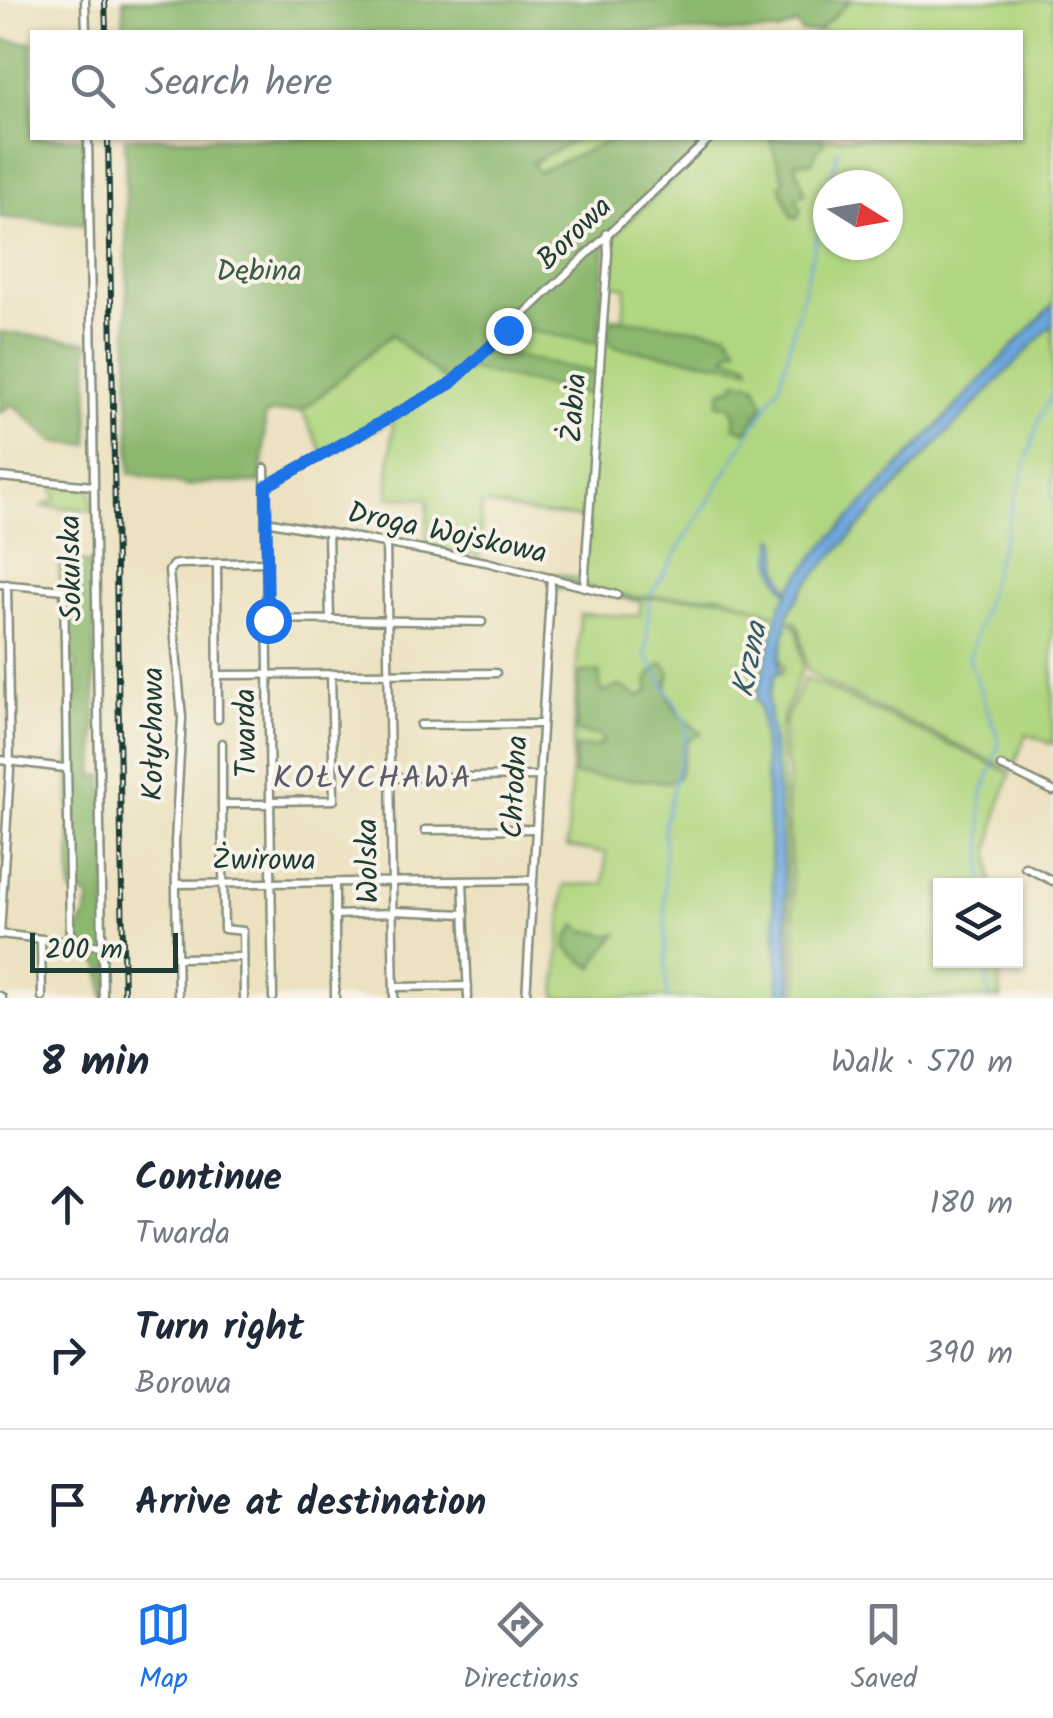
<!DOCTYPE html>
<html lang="en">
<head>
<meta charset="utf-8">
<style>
  :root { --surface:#fff; --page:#f2f2f3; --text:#1f2937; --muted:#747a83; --line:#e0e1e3; --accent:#1a73e8 }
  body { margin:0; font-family:Kalam,sans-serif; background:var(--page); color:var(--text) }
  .controls { position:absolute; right:30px; bottom:30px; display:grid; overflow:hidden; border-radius:0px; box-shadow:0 2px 8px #0004 }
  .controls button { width:90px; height:90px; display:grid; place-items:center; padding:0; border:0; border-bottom:2px solid var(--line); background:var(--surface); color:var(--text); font:50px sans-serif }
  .compass { position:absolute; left:813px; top:170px; width:90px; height:90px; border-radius:50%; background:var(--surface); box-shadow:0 2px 8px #0004; rotate:101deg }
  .scale { position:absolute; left:30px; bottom:25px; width:148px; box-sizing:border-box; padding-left:10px; border:5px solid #1f3d34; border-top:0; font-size:28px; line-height:35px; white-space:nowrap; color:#1f3d34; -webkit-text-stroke:8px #f7f3e8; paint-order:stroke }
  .stop { position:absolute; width:30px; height:30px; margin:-22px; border:8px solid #1a73e8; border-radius:50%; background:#fff }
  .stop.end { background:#1a73e8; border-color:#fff; box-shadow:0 2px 10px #0008 }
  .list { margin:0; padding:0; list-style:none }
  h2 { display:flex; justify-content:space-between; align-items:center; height:130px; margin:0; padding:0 40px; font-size:42px }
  h2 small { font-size:32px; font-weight:400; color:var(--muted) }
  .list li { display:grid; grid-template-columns:65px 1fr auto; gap:30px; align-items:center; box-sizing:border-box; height:150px; padding:0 40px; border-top:2px solid var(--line) }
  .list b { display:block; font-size:38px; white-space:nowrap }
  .list p { margin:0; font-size:32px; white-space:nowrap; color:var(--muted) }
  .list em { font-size:32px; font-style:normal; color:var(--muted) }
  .icon { flex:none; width:55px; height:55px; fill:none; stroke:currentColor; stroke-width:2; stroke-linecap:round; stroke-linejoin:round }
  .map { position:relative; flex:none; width:1053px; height:998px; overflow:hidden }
  .search { position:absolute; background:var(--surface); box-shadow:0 2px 8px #0004; left:30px; right:30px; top:30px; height:110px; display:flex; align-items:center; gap:25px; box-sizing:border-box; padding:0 35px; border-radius:0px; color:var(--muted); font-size:38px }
  .sheet { height:580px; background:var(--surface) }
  nav { display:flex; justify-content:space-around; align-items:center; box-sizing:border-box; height:140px; border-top:2px solid var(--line); background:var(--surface); font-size:28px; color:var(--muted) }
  nav a { display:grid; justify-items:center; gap:5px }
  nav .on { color:var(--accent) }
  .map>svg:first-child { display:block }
</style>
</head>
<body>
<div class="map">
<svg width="1053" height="998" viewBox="0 0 1053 998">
  <rect width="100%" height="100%" fill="#f7f3e8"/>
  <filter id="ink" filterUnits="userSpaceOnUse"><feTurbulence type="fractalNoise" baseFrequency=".01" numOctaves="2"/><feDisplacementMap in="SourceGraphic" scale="20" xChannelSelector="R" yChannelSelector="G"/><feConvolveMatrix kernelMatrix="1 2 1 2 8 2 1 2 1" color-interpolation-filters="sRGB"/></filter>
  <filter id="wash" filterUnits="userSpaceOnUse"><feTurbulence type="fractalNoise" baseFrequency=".0048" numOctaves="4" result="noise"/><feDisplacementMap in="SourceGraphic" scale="40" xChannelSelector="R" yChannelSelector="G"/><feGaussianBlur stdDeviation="2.25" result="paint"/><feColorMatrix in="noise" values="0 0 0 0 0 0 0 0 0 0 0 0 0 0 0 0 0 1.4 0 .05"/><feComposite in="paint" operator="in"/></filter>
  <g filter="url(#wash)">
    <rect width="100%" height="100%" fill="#ece1c0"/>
    <g fill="#b1d680" stroke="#688a5a" stroke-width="2.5" fill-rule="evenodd">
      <path d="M851,0H1053V304L816,554L781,605L756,699L760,706L764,748L780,998H556L564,885L604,884L606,853L567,847L580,614L639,616L641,602L579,590L554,588L555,582L636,599L724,597L775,614L722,595L635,597L605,592L555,577L556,574L582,580L585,518L538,514L482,504L479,557L426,546L428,499L388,497L393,420L325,457L302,411L391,335L447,382L462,368L596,373L488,352L513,328L601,317L623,319L626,287L611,284L613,243L618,231L717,138H1020V32H817ZM828,185H888V245H828Z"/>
      <path d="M580,138H616L538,173L532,163Z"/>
      <path d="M1053,324V744L1026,734L1013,769L991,761L823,682L807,670L800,630L795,621H791L798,632L803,667L782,720L780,733L795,998H792L779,802L768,714V697L775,674H780L784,669L780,658L789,612L804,587L919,463Z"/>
      <path d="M52,483L89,489L91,491L92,510L43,506L56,499Z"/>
      <path d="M805,678L1011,773L1000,803L990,850L992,885L940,886V961H998L1001,998H799L787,795L789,779L785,754L784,723Z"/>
    </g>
    <g fill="#8cb76e" stroke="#567a51" stroke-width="2.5">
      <path d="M123,0H851L817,32H801L797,24L778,32H124Z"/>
      <path d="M0,40L32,43V138H85L86,225L0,217Z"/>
      <path d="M125,138H580L532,162L538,172L616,138H713L606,238L598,343L514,328L489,351L597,373L595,396L462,368L447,382L391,335L302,411L270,413L265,416L264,456L260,483H209L187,486L130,473Z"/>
      <path d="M769,138H821L824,144L817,150L812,162L795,163L805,194L796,198L801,209L798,218L792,217L780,186L784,181Z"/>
      <path d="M615,319L727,332L738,348L732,349L725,356L748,362L750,368L614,347L607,339L608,327Z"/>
      <path d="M0,332L88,342L89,445L54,442L13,404L0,413Z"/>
      <path d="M737,381L755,384L764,404L746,432L734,427L736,417L730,406L718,404L721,391L731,388Z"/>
      <path d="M60,560L93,563L96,757L94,777L103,775L109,842L106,915L109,928L111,998H104L100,964L80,954L83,943L74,941L86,915L90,898L83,894L71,893L69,765L73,724L69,711L74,693L71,679L77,667L68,650L70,605L65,583L60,580Z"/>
      <path d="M660,664H664L670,673C669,678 667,683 667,689C670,708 689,724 702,733L687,741L678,778L667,782L574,775L575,748L599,746L603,740L597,735L576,732L579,675L582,672H599L600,688L603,692L620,686L640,697L649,690L647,683L651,673L656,670Z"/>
      <path d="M576,925C585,935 598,929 608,936L618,933C612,943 596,956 594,968C590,967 573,953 567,948V939Z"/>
    </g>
    <path fill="#6ca5db" stroke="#467188" stroke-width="2.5" d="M1053,304V324L918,463L804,587L789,612L779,663L780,670L775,674L768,698L779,802L792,998H780L764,748L760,706L756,699L781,604L788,593C774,576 770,562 774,540L775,538L778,541L779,570L789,590L816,554Z"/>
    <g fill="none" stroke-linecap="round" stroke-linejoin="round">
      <g stroke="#6ca5db" stroke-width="2.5">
        <path d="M830,185L838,150"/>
        <path d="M1028,457L1039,419L1053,392"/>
        <path d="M1021,480L1027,460"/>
        <path d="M1016,495L1020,483"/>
        <path d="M989,588L1015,498"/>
        <path d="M650,596L780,384L828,192"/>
        <path d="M649,600L646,655L685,720L688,730L664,824L666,974"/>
        <path d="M985,603L988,591"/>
        <path d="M984,606L969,659L998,738L999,745L994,760"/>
        <path d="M984,886L981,798L993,765"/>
        <path d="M986,961L987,976"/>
        <path d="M666,978L667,998"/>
        <path d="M987,979L989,998"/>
      </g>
    </g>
  </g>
  <g filter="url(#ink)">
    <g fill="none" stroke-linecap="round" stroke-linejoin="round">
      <g stroke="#868f7a" stroke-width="11">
        <g id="street">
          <path d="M85,0L86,32"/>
          <path d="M88,138L103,998"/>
          <path d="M265,468L273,998"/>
          <path d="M0,477L93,486"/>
          <path d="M266,486L450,384L710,138"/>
          <path d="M266,521L486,562L617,595"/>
          <path d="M328,532L330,620"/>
          <path d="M386,543L394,998"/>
          <path d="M217,563L218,719"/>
          <path d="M0,584L64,590L70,934L68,942"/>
          <path d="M584,587L608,254L607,233"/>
          <path d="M268,619L482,622"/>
          <path d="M218,675L496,673"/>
          <path d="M420,725L542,724"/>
          <path d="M222,743V804H271"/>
          <path d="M0,760L65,768"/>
          <path d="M1001,766L1053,791"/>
          <path d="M390,778L540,776"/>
          <path d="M271,801L334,800L331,674"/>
          <path d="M222,804L224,929L243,931L244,998"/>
          <path d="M425,830L536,829"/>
          <path d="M1025,867L1053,881"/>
          <path d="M463,881L468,998"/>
          <path d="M335,883V998"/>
          <path d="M176,884L533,880"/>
          <path d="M392,911L465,914"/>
          <path d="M334,915L392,913"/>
          <path d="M0,934L101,946"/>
          <path d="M0,935L10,770L7,584"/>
          <path d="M41,939L42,997"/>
          <path d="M177,958L243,957"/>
          <path d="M394,987L468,986"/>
          <path d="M0,996L2,998"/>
          <path d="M178,998L175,842L182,718L169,571L173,565L178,564L267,562"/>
          <path d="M526,998L551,578"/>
        </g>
      </g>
      <use href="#street" stroke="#fff" stroke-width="6"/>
      <g stroke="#1f3d34" stroke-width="6">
        <g id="rail">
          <path d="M105,0L106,32"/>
          <path d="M108,138L124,998"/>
        </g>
      </g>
      <use href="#rail" stroke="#f7f3e8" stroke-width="2.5" stroke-dasharray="8" stroke-linecap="butt"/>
    </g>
  </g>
  <g fill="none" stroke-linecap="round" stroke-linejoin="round" filter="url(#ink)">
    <path stroke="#1a73e8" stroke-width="12" d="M268,620L266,486L450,384L508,330"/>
  </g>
  <g text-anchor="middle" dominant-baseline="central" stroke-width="8" stroke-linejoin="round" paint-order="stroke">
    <g font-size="30" fill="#1f3d34" stroke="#f7f3e8">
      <text transform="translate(575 234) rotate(-44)">Borowa</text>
      <text transform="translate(575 408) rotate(-86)">Żabia</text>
      <text transform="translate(447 534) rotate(12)">Droga Wojskowa</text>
      <text transform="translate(72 568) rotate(-91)">Sokulska</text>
      <text transform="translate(247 733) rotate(-91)">Twarda</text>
      <text transform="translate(154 734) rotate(-90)">Kołychawa</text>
      <text transform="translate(516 787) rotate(-87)">Chłodna</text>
      <text x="264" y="861">Żwirowa</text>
      <text transform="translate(369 861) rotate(-91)">Wolska</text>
    </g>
    <g font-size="30" fill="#3c5c43" stroke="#f7f3e8">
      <text x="259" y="272">Dębina</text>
    </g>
    <g font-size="32" font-style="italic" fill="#365c66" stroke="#f7f3e8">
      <text transform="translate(751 660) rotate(-79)">Krzna</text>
    </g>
    <g font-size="32" letter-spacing="2.5" fill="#5d5b68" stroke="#f7f3e8">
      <text x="373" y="779">KOŁYCHAWA</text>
    </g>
  </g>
</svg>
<div class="controls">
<button><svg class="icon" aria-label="layers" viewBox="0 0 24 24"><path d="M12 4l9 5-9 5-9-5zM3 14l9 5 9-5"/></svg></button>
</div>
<svg class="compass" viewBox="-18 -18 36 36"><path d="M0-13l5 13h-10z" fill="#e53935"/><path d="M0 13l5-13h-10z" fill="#747a83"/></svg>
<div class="scale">200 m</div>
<div class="stop" style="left:268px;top:620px"></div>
<div class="stop end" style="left:508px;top:330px"></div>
<div class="search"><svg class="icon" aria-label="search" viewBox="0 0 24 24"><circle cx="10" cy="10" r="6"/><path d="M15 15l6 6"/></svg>Search here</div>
</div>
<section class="sheet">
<h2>8 min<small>Walk · 570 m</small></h2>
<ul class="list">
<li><svg class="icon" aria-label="ahead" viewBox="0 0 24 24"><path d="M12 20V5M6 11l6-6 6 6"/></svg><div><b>Continue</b><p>Twarda</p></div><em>180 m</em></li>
<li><svg class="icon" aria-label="right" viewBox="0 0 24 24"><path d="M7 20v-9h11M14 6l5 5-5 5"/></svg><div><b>Turn right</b><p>Borowa</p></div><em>390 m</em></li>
<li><svg class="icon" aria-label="arrive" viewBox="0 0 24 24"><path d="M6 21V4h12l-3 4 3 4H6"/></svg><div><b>Arrive at destination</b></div></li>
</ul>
</section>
<nav>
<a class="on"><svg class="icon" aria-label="map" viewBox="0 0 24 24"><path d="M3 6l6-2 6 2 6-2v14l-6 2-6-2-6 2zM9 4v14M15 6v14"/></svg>Map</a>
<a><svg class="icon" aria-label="directions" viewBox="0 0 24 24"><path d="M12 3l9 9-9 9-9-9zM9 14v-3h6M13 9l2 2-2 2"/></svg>Directions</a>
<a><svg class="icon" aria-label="saved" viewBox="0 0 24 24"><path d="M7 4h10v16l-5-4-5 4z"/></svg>Saved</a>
</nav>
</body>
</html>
